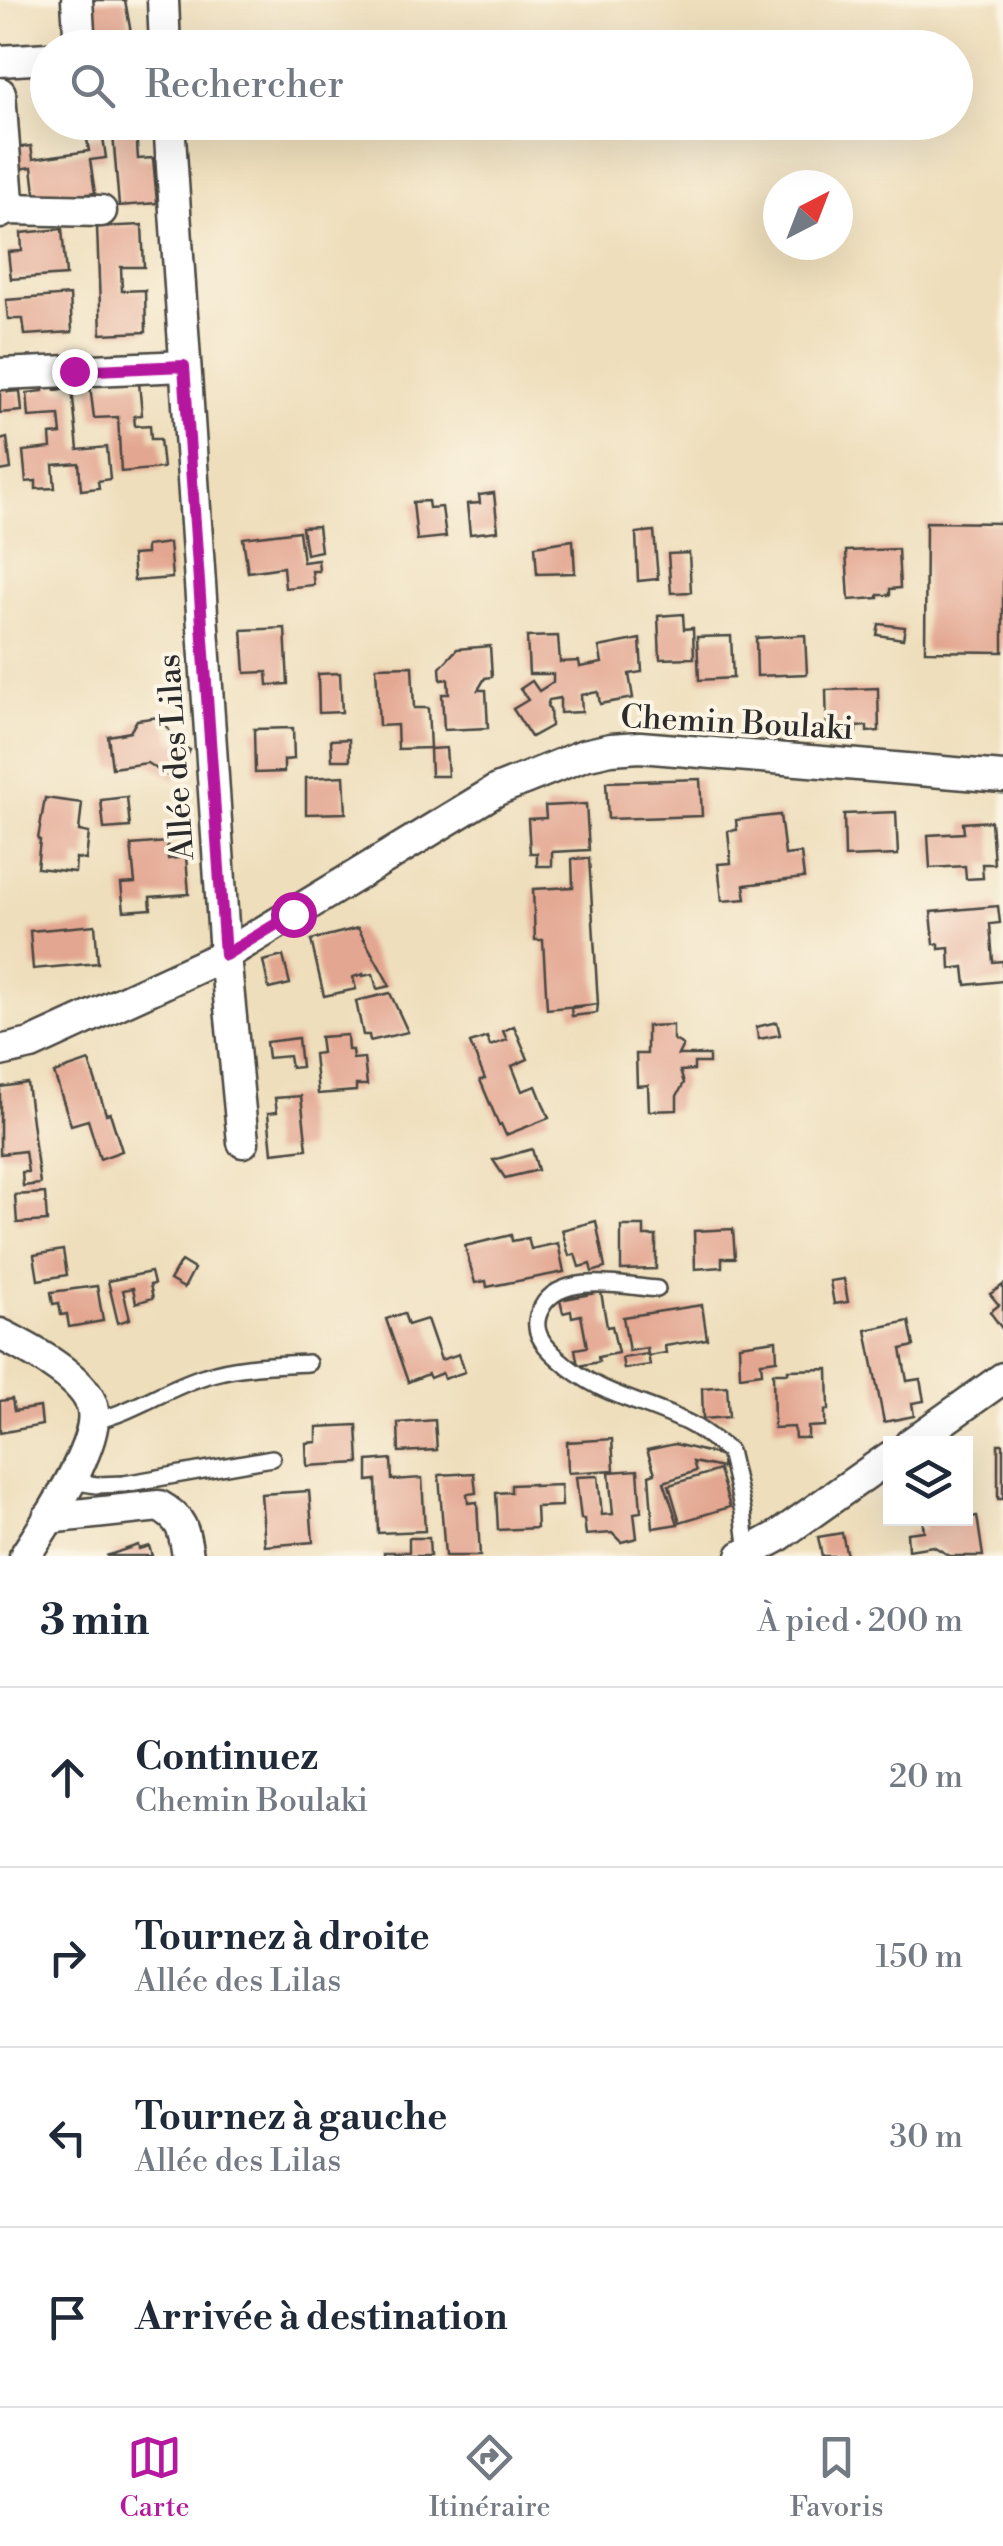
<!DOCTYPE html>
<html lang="fr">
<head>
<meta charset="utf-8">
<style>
  :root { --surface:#fff; --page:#f6f6f7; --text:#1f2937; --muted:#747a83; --line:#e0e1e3; --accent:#b5179e }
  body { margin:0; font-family:"Libre Bodoni",serif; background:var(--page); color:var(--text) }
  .controls { position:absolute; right:30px; bottom:30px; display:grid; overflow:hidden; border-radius:0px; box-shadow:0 10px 40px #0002 }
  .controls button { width:90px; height:90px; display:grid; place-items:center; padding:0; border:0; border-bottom:2px solid var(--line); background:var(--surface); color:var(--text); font:50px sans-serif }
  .compass { position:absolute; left:763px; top:170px; width:90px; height:90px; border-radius:50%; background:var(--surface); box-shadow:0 10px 40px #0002; rotate:42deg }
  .stop { position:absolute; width:30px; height:30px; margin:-22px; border:8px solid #b5179e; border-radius:50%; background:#fff }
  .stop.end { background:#b5179e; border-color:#fff; box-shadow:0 2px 10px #0008 }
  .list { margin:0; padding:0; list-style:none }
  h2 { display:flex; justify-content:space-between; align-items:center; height:130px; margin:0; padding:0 40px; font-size:42px }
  h2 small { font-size:32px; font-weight:400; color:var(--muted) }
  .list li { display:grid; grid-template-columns:65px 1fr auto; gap:30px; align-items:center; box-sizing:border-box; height:180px; padding:0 40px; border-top:2px solid var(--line) }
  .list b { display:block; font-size:38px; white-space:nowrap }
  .list p { margin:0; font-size:32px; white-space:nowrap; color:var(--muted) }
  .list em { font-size:32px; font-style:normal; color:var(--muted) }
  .icon { flex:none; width:55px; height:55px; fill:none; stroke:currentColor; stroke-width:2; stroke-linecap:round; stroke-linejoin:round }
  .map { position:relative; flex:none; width:1003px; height:1556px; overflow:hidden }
  .search { position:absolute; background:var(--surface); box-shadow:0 10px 40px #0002; left:30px; right:30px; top:30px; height:110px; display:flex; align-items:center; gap:25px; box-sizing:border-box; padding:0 35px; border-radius:55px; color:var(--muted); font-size:38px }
  .sheet { height:850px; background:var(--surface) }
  nav { display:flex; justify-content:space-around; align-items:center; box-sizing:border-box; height:140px; border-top:2px solid var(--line); background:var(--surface); font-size:28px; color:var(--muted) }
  nav a { display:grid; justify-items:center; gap:5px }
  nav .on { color:var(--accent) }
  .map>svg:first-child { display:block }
</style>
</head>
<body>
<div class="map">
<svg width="1003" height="1556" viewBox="0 0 1003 1556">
  <rect width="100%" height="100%" fill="#fcf5e5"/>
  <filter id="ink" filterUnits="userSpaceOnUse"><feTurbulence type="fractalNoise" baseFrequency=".01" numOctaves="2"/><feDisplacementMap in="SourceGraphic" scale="20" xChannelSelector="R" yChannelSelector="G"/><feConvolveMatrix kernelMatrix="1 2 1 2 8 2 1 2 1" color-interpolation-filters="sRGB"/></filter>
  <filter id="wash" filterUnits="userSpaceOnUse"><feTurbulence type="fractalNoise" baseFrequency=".0048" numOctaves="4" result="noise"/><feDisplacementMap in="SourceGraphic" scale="40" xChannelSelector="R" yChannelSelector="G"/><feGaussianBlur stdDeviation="2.25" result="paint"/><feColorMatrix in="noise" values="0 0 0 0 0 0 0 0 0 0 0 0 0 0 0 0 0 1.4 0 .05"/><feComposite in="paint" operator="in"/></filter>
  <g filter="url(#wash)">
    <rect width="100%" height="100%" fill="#eedebb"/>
    <g id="blocks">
      <g fill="#e3a690">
        <path d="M88,0H125L131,33L91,36Z"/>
        <path d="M112,122H151L152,129H136L138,159L153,158L157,203L119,206Z"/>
        <path d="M103,137L106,158L90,160L95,193L36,201L32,167L18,169L14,148L31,146L33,159L53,156L89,151L87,139Z"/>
        <path d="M142,225L144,267H121L122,291L145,290L146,332L101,334L97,227Z"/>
        <path d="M62,229L66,275L11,279L8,252L22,251L21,233Z"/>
        <path d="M70,295L72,332L25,335L23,319H8L6,300Z"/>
        <path d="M7,380L8,392L20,391L22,411L0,413V381Z"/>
        <path d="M139,382L142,415L134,416L135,426L150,425L151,439H160L163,468L121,472L118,417L94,418L90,386Z"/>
        <path d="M55,383V390L72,388L78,450L107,447L110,479L98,481L99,488L81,490L79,463L53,465L55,488L36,489V481L26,482L23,451L51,448L50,435L61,434L59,415L29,417L27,393L43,391L42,385Z"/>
        <path d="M7,438L11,469L0,471V440Z"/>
        <path d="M494,493L498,531L470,534L467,504L480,503L479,495Z"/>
        <path d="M428,501L429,508L442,507L446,537L417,540L413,502Z"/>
        <path d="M926,522L1003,523V652L925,651Z"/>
        <path d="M318,526L321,551L306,554L302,527Z"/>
        <path d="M299,531L303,562L318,560L319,571H312L314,585L285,588L283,567L248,572L243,538Z"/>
        <path d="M654,531L658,579L638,581L636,533Z"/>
        <path d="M573,540L575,573L537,574L535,546Z"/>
        <path d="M169,543L172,578L134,581L132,555L146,554V546Z"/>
        <path d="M898,549L900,588L890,589V595H878V598L849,600L846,551Z"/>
        <path d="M689,553L691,592L671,593L668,554Z"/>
        <path d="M683,614L684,629L693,628L694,658L660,659L658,616Z"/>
        <path d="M879,624L905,627L903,639L877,635Z"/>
        <path d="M285,628L288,684L268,685L267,672L245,673L242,630Z"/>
        <path d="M805,635L807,674L757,676L756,638Z"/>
        <path d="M558,636L560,662L579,661L580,667L602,663L599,647L640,639L642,672L629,674L633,698L600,704L598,692L581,695L582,712L560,713V698L549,700L547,706L550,709L551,726L531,737L513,709L528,700L520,689L532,681L539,691L553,682V674H529L527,637Z"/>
        <path d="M731,636L733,678L699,680L697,637Z"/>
        <path d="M490,646L492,677L485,678L478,690H486L488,728L444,730L442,694H449L448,679L441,680L440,668L457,649Z"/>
        <path d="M412,666L414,708H428L430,748L398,749L397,725L379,726L376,667Z"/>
        <path d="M340,673L342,712L319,713L318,674Z"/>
        <path d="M878,688L879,731L867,732V726L856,727V732L827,733L826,690Z"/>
        <path d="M159,717L169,730L170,739L190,750L175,780L147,763L112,768L108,736L130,732L137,720Z"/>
        <path d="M293,728L294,759L284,760V772L255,773L254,729Z"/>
        <path d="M349,739L350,760H332L331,740Z"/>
        <path d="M446,748L448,776H431L430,749Z"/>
        <path d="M344,776L346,813L306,814V778Z"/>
        <path d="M700,779L702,816L608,819L606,782Z"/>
        <path d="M127,797L130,827L104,829L101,800Z"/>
        <path d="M45,798L82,803L79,831L89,833L86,860L76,858L75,872L37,868L40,840L38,839Z"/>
        <path d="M586,804L589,850L552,852V866H537V853H530L528,819L546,818L545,806Z"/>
        <path d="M896,812L898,855L845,857L844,814Z"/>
        <path d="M780,815L785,855L801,853L804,878L744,885L746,899L722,901L718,864L731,863L728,831L737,830L736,820Z"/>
        <path d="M991,821L994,864H982L983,878L966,879L965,866L930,868L928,835L964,833L963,823Z"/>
        <path d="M167,842L168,859L186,857L189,894L150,897L151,909L124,911L121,884L135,883L131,845Z"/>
        <path d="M589,858L595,954L598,1004L597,1013L572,1016L571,1008L598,1004L547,1009L543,940H535L533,889L573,887L572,859Z"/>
        <path d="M998,906L1000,923L990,924L993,962L1003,961V981L966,985L964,967L950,969L949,948L939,949V944H934L931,912Z"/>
        <path d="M95,925L98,963L33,969L30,931Z"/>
        <path d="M358,928L390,986L377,989L373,974L363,976V974L353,977L356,989L324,996L311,940Z"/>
        <path d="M283,956L290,984L269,989L263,961Z"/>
        <path d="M390,993L408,1032L370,1041L369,1035H363L356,1001Z"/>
        <path d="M777,1022L780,1035L759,1039L756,1027Z"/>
        <path d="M673,1025V1039L683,1045L678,1055H709V1063H694V1070L680,1071L684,1083L677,1096V1110L649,1111L648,1085L637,1086L636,1054H647V1026Z"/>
        <path d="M514,1026L528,1059L512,1066L522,1091L536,1086L549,1118L506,1135L501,1124L499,1125L480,1080L485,1079L470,1043L487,1037L490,1046L507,1040L503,1031Z"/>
        <path d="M347,1035L348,1050H352L353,1059L364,1058L367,1085H356V1091L318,1094L314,1054L322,1053L320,1037Z"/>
        <path d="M298,1038L301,1067L291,1068L289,1056L268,1058L266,1042Z"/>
        <path d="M89,1061L106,1114L110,1113L122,1151L100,1159L88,1120L71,1125L54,1073Z"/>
        <path d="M27,1083L40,1184L23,1186L22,1172H28L25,1151L0,1154V1087Z"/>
        <path d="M301,1096L307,1149L272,1153L268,1113L277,1112L275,1098Z"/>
        <path d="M532,1149L538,1170L505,1178L493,1160Z"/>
        <path d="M45,1193L47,1221L17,1223L15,1195Z"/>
        <path d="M596,1221L605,1268L592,1272L590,1264L579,1267L575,1254L569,1256L562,1230Z"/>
        <path d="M621,1226H644V1236H656V1269L621,1270Z"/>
        <path d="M733,1229L735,1258H722V1267L695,1269L694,1231Z"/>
        <path d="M511,1235L512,1241L528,1238L531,1249L558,1243L564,1272L487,1287L486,1281L475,1283L465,1246Z"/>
        <path d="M63,1250L67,1275L38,1280L34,1255Z"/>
        <path d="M181,1261L194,1269L184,1288L170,1280Z"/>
        <path d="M151,1272L154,1284L150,1285L153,1298L136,1303L133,1288L123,1290L130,1319L118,1323L108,1281Z"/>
        <path d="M844,1279L848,1302L834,1304L830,1281Z"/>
        <path d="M1003,1285V1330L990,1312L999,1305L990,1294Z"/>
        <path d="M97,1286L103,1321L69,1327L67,1314L61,1315L59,1303L53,1304L51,1292Z"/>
        <path d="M601,1292L607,1327L612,1326L618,1353L598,1357L599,1362L578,1366L575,1349L587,1347L581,1315L572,1317L571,1311L563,1313L560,1300Z"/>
        <path d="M702,1305L707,1339L665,1346L666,1353L648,1356L647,1348L629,1351L623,1317Z"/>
        <path d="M404,1313L408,1325L427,1319L441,1360L459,1354L465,1372L444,1379L442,1373L430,1378L428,1374L408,1382L386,1319Z"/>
        <path d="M909,1321L914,1346L901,1349L907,1381L920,1379L924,1401L912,1403L914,1416L884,1422L866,1330Z"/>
        <path d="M776,1340L777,1360L761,1362L762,1373L740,1376L739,1345Z"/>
        <path d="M648,1354L650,1365L624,1369L622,1358Z"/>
        <path d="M828,1369L829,1410H825V1426L808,1427V1438H795L794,1427L774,1428L773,1373H788V1370Z"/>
        <path d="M727,1386L729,1417L703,1419L702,1388Z"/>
        <path d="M12,1399L14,1411L40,1407L42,1425L0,1433V1401Z"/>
        <path d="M435,1420L437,1450L399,1452L398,1423Z"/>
        <path d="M357,1425L359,1463L307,1466L306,1443L317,1442V1427Z"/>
        <path d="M612,1439L614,1470L568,1473L567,1442Z"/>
        <path d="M675,1444L723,1456L722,1468L693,1462L696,1471L664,1482L678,1524L653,1528L649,1475L655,1473L647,1450Z"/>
        <rect x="998" y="1444" width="5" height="55"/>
        <path d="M391,1459L392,1480L422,1478L425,1531L378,1533L376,1480L368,1481V1461Z"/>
        <path d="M638,1470L641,1512L634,1513L637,1538L621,1542L612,1533L586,1535L584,1519H581L576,1477L598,1476L602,1515L613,1514L609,1472Z"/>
        <path d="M719,1470L730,1507L680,1522L669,1485Z"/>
        <path d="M474,1473L476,1493L467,1494L468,1503L477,1502L480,1556H445L439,1475Z"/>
        <path d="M534,1484V1486L561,1485L562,1506L536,1507L537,1528L498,1530L496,1493L511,1492V1485Z"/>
        <path d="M309,1491L313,1542L265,1546L261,1494Z"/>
        <path d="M977,1516L983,1556H950L933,1546L908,1550L907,1533L924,1531L922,1518H966Z"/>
        <path d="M842,1533L847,1556H822L818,1537Z"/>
        <path d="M409,1538H429L430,1556H384V1552H409Z"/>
        <path d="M138,1545L139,1549L149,1546L152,1556H106Z"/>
      </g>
    </g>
  </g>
  <g filter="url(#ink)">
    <use href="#blocks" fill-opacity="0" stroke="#484641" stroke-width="2.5"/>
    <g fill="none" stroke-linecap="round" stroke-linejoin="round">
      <g stroke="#484641" stroke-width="20">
        <g id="lane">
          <path d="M657,1289C623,1286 561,1272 542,1307C529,1329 542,1344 559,1359C600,1397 643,1400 690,1424C704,1431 716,1442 729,1451L743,1511L748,1553"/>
          <path d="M94,1421C134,1412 166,1388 205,1376C238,1365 273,1365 308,1363"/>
          <path d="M71,1481L96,1485L124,1484L272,1458"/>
        </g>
      </g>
      <g stroke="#484641" stroke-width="35">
        <g id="street">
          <path d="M77,0L80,48"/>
          <path d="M163,0L165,48"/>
          <path d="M0,61L48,58"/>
          <path d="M0,93L8,201L6,209L0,213"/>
          <path d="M169,122L225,955L243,1142"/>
          <path d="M6,209L101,211"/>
          <path d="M0,374L185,366"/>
          <path d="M0,1051L31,1044L225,955L497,790L584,755L611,749L640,747L1003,777"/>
          <path d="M0,1334C27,1348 79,1374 91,1403C106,1438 44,1525 25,1556"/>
          <path d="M910,1444L1003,1378"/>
          <path d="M48,1518L159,1506C183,1519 184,1531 188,1556"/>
          <path d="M742,1556L777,1537L890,1457"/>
        </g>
      </g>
      <use href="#lane" stroke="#fff" stroke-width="15"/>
      <use href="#street" stroke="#fff" stroke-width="30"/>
    </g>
  </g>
  <g fill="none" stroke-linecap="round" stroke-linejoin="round" filter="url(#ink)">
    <path stroke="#b5179e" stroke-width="12" d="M74,371L184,366L225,955L293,914"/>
  </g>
  <g text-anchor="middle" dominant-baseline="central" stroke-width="8" stroke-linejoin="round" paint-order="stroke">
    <g font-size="32" fill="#2b2b2b" stroke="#fcf5e5">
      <text transform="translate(737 723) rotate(3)">Chemin Boulaki</text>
      <text transform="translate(176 757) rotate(-94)">Allée des Lilas</text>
    </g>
  </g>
</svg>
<div class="controls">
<button><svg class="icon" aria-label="layers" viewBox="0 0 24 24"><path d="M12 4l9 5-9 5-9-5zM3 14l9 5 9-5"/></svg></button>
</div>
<svg class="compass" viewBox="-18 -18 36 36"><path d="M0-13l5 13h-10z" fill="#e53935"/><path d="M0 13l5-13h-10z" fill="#747a83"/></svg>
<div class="stop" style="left:293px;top:914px"></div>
<div class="stop end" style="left:74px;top:371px"></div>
<div class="search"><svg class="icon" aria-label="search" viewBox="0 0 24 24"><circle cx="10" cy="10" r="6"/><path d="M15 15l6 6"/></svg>Rechercher</div>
</div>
<section class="sheet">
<h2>3 min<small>À pied · 200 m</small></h2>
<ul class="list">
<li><svg class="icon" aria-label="ahead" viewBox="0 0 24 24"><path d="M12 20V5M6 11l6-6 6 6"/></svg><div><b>Continuez</b><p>Chemin Boulaki</p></div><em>20 m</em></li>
<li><svg class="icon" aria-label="right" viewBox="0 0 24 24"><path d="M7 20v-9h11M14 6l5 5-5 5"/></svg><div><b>Tournez à droite</b><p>Allée des Lilas</p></div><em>150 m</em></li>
<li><svg class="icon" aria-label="left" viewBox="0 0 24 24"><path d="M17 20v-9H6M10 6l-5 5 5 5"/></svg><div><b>Tournez à gauche</b><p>Allée des Lilas</p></div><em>30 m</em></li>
<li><svg class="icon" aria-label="arrive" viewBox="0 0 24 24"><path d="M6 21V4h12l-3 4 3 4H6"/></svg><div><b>Arrivée à destination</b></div></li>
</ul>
</section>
<nav>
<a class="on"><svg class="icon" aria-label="map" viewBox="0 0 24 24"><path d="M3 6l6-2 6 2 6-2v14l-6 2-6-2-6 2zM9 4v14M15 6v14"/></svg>Carte</a>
<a><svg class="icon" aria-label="directions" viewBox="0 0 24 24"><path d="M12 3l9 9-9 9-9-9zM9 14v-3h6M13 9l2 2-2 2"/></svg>Itinéraire</a>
<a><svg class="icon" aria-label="saved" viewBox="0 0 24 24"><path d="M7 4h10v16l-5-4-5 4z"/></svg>Favoris</a>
</nav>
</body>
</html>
